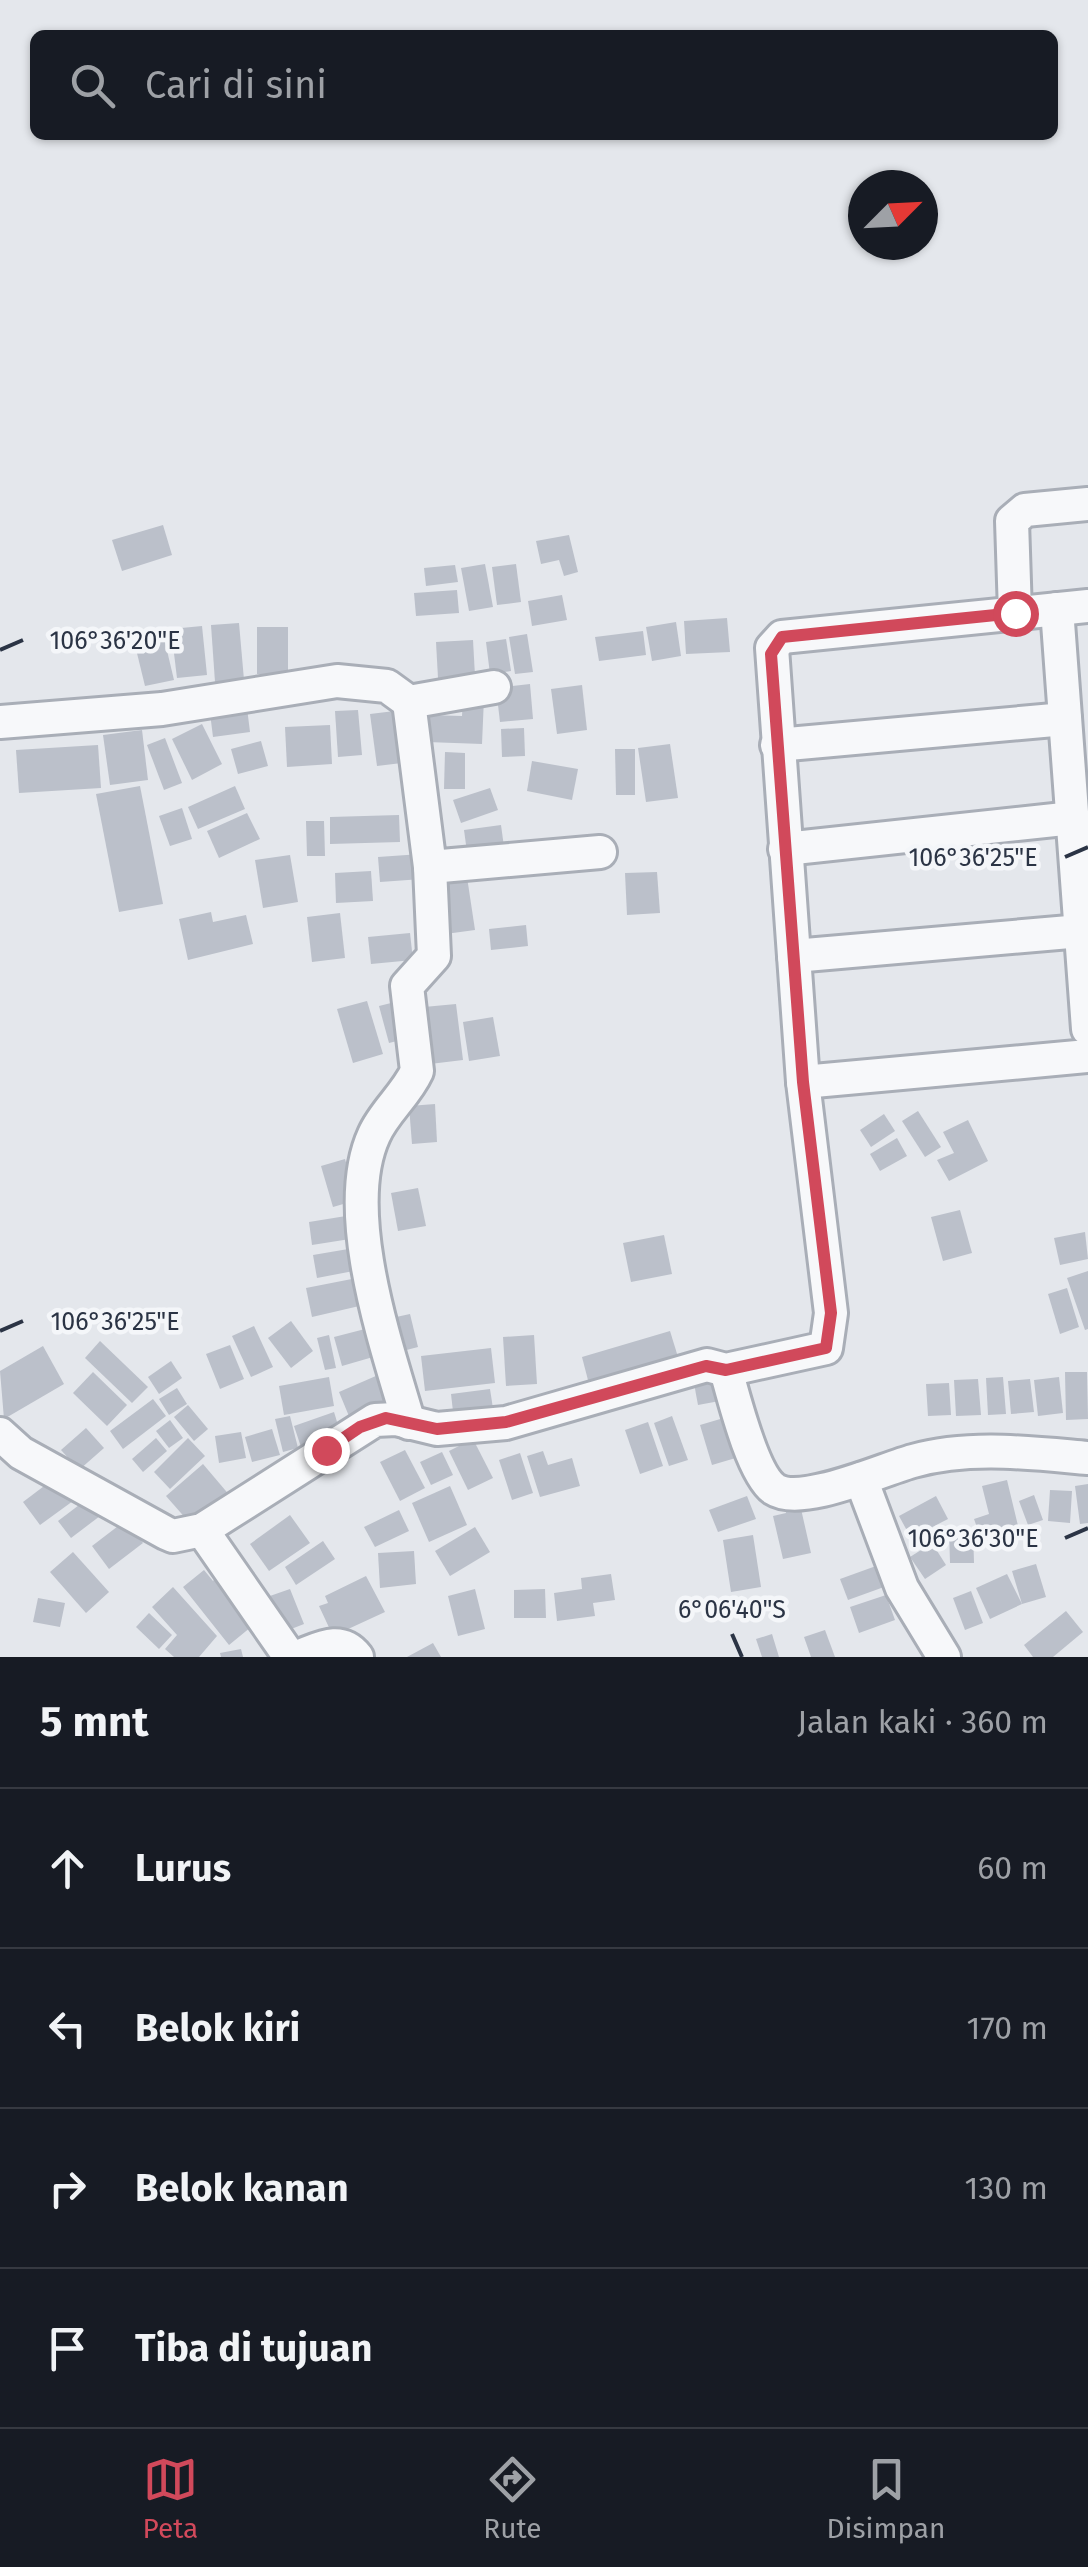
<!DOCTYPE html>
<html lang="id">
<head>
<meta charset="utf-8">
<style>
  :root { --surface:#171b24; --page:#20242c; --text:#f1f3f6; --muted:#9ea1a6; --line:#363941; --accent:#d1495b }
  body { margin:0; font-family:"Fira Sans",sans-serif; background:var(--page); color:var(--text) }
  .compass { position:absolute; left:848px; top:170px; width:90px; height:90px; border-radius:50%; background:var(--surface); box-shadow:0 2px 8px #0004; rotate:66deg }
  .stop { position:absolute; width:30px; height:30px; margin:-22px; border:8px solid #d1495b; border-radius:50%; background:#fff }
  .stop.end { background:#d1495b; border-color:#fff; box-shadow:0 2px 10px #0008 }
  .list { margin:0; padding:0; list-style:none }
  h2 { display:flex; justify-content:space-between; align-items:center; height:130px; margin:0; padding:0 40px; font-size:42px }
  h2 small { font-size:32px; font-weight:400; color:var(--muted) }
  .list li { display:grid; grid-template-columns:65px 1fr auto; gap:30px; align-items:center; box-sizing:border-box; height:160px; padding:0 40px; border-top:2px solid var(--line) }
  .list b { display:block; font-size:38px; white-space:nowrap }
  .list em { font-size:32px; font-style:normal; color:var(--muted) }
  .icon { flex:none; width:55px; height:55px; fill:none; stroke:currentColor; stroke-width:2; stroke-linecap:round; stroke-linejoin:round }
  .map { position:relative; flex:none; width:1088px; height:1657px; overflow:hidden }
  .search { position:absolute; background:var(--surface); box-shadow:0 2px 8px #0004; left:30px; right:30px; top:30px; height:110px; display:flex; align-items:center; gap:25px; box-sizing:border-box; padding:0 35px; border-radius:15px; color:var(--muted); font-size:38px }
  .sheet { height:770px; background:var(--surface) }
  nav { display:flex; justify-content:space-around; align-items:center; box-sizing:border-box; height:140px; border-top:2px solid var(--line); background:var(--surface); font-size:28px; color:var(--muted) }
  nav a { display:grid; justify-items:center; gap:5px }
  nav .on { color:var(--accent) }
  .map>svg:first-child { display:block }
</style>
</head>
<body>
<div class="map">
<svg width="1088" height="1657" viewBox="0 0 1088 1657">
  <rect width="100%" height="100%" fill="#e4e7ec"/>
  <g fill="#bbc0ca">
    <path d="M163,525L172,555L122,571L112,540Z"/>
    <path d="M569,535L578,572L564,576L559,560L541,564L536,541Z"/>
    <path d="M485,564L493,607L469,611L461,568Z"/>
    <path d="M516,564L521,602L497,605L492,567Z"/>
    <path d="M455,565L458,582L426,586L424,568Z"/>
    <path d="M457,590L459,613L416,616L414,593Z"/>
    <path d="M562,595L567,620L532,626L528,601Z"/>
    <path d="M727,618L730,652L686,654L684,621Z"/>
    <path d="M676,622L681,656L652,661L646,627Z"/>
    <path d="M239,623L244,680L215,682L211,625Z"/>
    <path d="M202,626L207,675L177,678L171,629Z"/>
    <path d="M257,627H288V675L257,674Z"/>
    <path d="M643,631L646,655L599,661L595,637Z"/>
    <path d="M527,634L533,672L515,674L509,637Z"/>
    <path d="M164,638L174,680L145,686L135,645Z"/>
    <path d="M506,639L511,671L490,674L486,642Z"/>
    <path d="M473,640L475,676L438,678L436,642Z"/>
    <path d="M530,684L533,719L500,722L496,688Z"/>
    <path d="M582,685L587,730L557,734L551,689Z"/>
    <path d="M463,697L484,698L482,744L427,742L428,715L462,716Z"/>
    <path d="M247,708L250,732L213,737L210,713Z"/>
    <path d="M358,710L362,755L338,757L335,711Z"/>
    <path d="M403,710L410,762L377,766L370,714Z"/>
    <path d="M202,724L222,764L192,780L172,739Z"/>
    <path d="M330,725L332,764L287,767L285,727Z"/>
    <path d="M524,728L525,756L502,757L501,729Z"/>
    <path d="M142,730L148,780L110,785L103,735Z"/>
    <path d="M165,738L182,783L164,790L147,745Z"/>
    <path d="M261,741L268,766L238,774L231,749Z"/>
    <path d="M670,744L678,798L646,802L638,748Z"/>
    <path d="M98,745L101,788L19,793L16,750Z"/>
    <path d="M615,749H635V795H616Z"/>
    <path d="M445,752L465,753V789H444Z"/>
    <path d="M532,761L578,769L572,800L527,791Z"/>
    <path d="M140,786L163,904L119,912L96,794Z"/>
    <path d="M235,786L245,809L198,829L188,807Z"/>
    <path d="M490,788L498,810L461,823L453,800Z"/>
    <path d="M182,808L192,839L170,846L159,816Z"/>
    <path d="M247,813L260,839L219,858L207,831Z"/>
    <path d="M399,815L400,842L330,844V817Z"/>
    <path d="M306,821H324L325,856H307Z"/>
    <path d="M501,825L504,847L467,852L464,830Z"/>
    <path d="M421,854L422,879L380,882L378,857Z"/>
    <path d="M290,855L298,902L263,908L255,860Z"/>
    <path d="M371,871L373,901L336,903L335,873Z"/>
    <path d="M657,872L660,913L627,915L625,873Z"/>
    <path d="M467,877L475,930L438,935L437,881Z"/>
    <path d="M211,912L213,922L246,915L253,944L188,960L179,919Z"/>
    <path d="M340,913L345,958L312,962L307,917Z"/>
    <path d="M526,925L528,946L491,950L489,929Z"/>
    <path d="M410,933L413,960L371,964L368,937Z"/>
    <path d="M367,1001L383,1054L353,1063L337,1009Z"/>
    <path d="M399,1001L409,1038L389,1043L379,1006Z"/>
    <path d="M456,1004L463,1060L430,1064L424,1007Z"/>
    <path d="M493,1017L500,1056L469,1061L463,1022Z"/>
    <path d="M435,1104L437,1142L412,1144L409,1106Z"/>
    <path d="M918,1111L941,1147L925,1157L902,1121Z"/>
    <path d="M884,1114L895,1131L871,1147L860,1130Z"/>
    <path d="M968,1120L988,1161L949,1181L937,1160L954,1153L943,1132Z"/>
    <path d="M897,1138L907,1156L880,1171L870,1154Z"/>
    <path d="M345,1159L357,1200L333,1207L321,1166Z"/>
    <path d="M418,1188L426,1226L398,1231L391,1193Z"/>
    <path d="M960,1210L972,1253L943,1261L931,1217Z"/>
    <path d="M346,1216L350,1239L312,1245L309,1222Z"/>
    <path d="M1085,1232L1088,1259L1060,1265L1054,1238Z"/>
    <path d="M664,1235L672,1274L631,1282L623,1243Z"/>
    <path d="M360,1247L364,1269L317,1278L313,1255Z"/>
    <path d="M1088,1271V1329L1085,1330L1067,1278Z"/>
    <path d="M362,1277L368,1304L312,1317L306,1288Z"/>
    <path d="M1067,1288L1079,1327L1060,1334L1048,1294Z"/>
    <path d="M410,1314L418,1347L395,1353L387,1319Z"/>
    <path d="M291,1321L313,1351L291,1368L268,1338Z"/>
    <path d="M254,1326L273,1367L251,1377L232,1336Z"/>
    <path d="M365,1329L373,1357L342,1366L334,1337Z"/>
    <path d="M670,1331L678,1357L589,1384L582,1357Z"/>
    <path d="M329,1335L336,1368L325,1370L317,1338Z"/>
    <path d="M534,1335L537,1384L506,1386L503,1337Z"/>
    <path d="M100,1341L148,1387L132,1403L85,1358Z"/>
    <path d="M230,1345L244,1379L220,1389L206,1354Z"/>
    <path d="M43,1346L64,1384L4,1419L0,1371Z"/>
    <path d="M491,1348L495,1383L425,1391L421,1356Z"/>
    <path d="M171,1361L182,1378L159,1394L148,1377Z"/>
    <path d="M93,1372L127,1405L107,1426L73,1393Z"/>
    <path d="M385,1372L397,1401L351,1421L339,1392Z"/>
    <path d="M1065,1372H1087L1088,1419L1066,1420Z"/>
    <path d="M719,1373L725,1400L698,1405L693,1378Z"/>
    <path d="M329,1377L334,1406L284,1415L279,1386Z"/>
    <path d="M1003,1377L1006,1414L988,1415L986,1378Z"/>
    <path d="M1059,1377L1063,1413L1038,1416L1034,1380Z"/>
    <path d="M978,1379L981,1415L956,1416L954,1380Z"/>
    <path d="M1030,1379L1034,1412L1011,1414L1008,1381Z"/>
    <path d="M949,1383L951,1415L928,1416L926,1384Z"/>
    <path d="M177,1388L187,1404L169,1415L159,1399Z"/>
    <path d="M490,1389L494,1415L454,1420L451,1394Z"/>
    <path d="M153,1399L166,1416L123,1449L110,1431Z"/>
    <path d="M188,1405L208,1429L194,1441L174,1417Z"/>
    <path d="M334,1412L342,1438L302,1450L294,1426Z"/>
    <path d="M290,1416L298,1448L283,1452L275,1419Z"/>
    <path d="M672,1416L688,1460L669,1466L654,1423Z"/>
    <path d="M727,1417L739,1457L712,1465L700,1425Z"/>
    <path d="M170,1420L183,1438L169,1448L156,1431Z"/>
    <path d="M648,1422L663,1466L640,1474L625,1430Z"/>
    <path d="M86,1428L104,1448L79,1470L61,1450Z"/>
    <path d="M272,1429L280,1455L252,1462L245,1437Z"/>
    <path d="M241,1432L246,1458L219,1463L215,1436Z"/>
    <path d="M156,1438L167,1451L143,1472L132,1459Z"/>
    <path d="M188,1438L205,1456L170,1489L154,1472Z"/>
    <path d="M473,1439L493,1478L468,1490L449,1451Z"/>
    <path d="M405,1450L425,1488L400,1501L380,1462Z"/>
    <path d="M543,1451L548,1465L572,1458L580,1486L540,1497L527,1456Z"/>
    <path d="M442,1452L453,1475L431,1485L420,1462Z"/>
    <path d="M520,1453L533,1493L512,1500L499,1460Z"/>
    <path d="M203,1464L231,1497L195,1529L166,1496Z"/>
    <path d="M56,1477L73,1501L40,1525L23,1502Z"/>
    <path d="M1007,1480L1020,1534L984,1547L974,1519L989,1514L982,1486Z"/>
    <path d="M1088,1484V1523L1080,1524L1075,1486Z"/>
    <path d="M450,1486L467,1525L429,1542L412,1503Z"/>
    <path d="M1050,1490L1072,1491L1070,1523L1048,1521Z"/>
    <path d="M1034,1495L1043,1520L1028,1525L1019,1501Z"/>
    <path d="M747,1496L756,1519L718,1532L709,1510Z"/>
    <path d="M936,1496L948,1519L911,1538L899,1516Z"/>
    <path d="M87,1499L100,1516L71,1538L58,1521Z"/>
    <path d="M799,1500L811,1553L783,1559L773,1516L786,1513L784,1503Z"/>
    <path d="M399,1510L409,1531L375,1547L364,1527Z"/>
    <path d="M290,1515L310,1543L269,1571L250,1544Z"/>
    <path d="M126,1520L143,1543L109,1569L92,1546Z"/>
    <path d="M475,1527L490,1552L450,1576L435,1551Z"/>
    <path d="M973,1528L974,1563H950L949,1529Z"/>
    <path d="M753,1535L761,1587L731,1592L723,1540Z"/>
    <path d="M323,1541L335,1559L296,1585L285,1567Z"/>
    <path d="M932,1543L946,1565L925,1579L910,1557Z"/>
    <path d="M414,1551L416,1584L380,1588L378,1553Z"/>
    <path d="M73,1552L109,1592L86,1613L50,1572Z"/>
    <path d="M1036,1564L1046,1597L1022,1604L1012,1571Z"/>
    <path d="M876,1566L884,1587L848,1600L840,1579Z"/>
    <path d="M204,1570L213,1581L221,1572L241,1590L230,1602L251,1627L229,1645L183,1587Z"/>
    <path d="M611,1574L615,1600L593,1603L595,1616L557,1621L554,1593L582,1589L581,1578Z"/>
    <path d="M1007,1574L1022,1604L990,1619L976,1588Z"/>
    <path d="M366,1576L385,1612L333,1636L319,1606L328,1603L325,1596Z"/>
    <path d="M173,1587L217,1636L199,1657H174L165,1649L177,1635L152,1607Z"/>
    <path d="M290,1589L304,1624L281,1633L267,1597Z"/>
    <path d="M475,1589L485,1629L458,1636L448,1596Z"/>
    <path d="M545,1589L546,1618H514V1590Z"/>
    <path d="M971,1591L983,1623L965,1630L953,1598Z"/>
    <path d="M886,1595L895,1620L859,1633L850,1607Z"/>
    <path d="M38,1598L65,1603L60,1627L33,1622Z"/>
    <path d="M1066,1611L1083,1632L1053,1657H1033L1024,1645Z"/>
    <path d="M149,1613L172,1635L159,1649L136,1627Z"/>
    <path d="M825,1630L835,1657H811L804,1637Z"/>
    <path d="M772,1634L779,1657H762L756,1639Z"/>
    <path d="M433,1643L441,1657H407Z"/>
    <path d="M241,1649L243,1657H221L220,1653Z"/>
  </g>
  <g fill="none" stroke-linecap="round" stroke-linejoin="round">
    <g stroke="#a9aeb7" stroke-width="38">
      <g id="minor">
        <path d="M1057,609L1088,1029"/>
        <path d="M1015,613L1012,521L1025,510L1088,504"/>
        <path d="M409,702L430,867L600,852"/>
        <path d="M0,722L162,709L337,681L387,686L409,702L494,687"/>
        <path d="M777,745L1065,719"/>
        <path d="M785,849L1073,818"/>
        <path d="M794,956L1081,931"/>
        <path d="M803,1082L1088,1056"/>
        <path d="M726,1370C734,1398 752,1473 774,1489C801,1507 883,1469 913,1461C969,1445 1031,1453 1088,1458"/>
        <path d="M409,1423C387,1347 339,1211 374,1135C384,1112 406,1095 417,1071L407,986L434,956L430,867"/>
        <path d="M0,1434L21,1453L166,1533L173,1536L202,1530L375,1420L396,1419L437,1429L506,1423L707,1365L726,1370L826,1348L831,1313L803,1082L772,648L782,637L1088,606"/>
        <path d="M861,1479L902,1588L944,1657"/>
        <path d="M202,1530L290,1657"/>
        <path d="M297,1657C319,1649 340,1635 357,1657"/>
      </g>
    </g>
    <use href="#minor" stroke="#f7f8fa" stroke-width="32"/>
  </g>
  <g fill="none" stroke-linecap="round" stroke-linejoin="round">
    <path stroke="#d1495b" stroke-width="12" d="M326,1450L360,1427L386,1418L437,1429L506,1422L706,1366L726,1370L826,1348L831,1313L803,1082L771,654L782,637L1015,613"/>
  </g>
  <path fill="none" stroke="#2b3445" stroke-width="4" d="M0,650L23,640M1065,857L1088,847M0,1331L23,1321M1065,1538L1088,1528M732,1634L742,1657"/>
  <g font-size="25" text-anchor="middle" fill="#2b3445" stroke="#f4f6f9" stroke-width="9" stroke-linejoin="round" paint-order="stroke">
    <text x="115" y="649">106°36'20"E</text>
    <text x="973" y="866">106°36'25"E</text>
    <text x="115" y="1330">106°36'25"E</text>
    <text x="973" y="1547">106°36'30"E</text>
    <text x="732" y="1618">6°06'40"S</text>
  </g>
</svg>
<svg class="compass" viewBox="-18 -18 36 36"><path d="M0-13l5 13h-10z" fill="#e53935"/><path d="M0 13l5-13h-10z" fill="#9ea1a6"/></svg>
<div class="stop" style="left:1015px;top:613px"></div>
<div class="stop end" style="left:326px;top:1450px"></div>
<div class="search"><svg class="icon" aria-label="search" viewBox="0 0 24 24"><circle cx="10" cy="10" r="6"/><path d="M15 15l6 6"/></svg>Cari di sini</div>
</div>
<section class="sheet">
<h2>5 mnt<small>Jalan kaki · 360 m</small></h2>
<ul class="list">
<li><svg class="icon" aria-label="ahead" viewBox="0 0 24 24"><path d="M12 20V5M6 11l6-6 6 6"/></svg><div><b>Lurus</b></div><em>60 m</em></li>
<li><svg class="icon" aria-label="left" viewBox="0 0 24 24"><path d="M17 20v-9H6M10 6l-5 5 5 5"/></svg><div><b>Belok kiri</b></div><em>170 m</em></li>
<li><svg class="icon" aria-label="right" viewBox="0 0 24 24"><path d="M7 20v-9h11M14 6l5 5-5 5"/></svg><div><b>Belok kanan</b></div><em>130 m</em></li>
<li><svg class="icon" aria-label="arrive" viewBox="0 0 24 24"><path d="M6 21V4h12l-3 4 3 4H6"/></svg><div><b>Tiba di tujuan</b></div></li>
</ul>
</section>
<nav>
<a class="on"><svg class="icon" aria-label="map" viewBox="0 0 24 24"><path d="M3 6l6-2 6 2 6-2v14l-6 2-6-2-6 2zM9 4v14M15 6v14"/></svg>Peta</a>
<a><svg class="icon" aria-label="directions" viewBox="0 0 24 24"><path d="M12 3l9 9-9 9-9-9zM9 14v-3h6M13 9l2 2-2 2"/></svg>Rute</a>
<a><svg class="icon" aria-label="saved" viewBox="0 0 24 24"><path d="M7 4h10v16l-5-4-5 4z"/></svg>Disimpan</a>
</nav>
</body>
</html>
